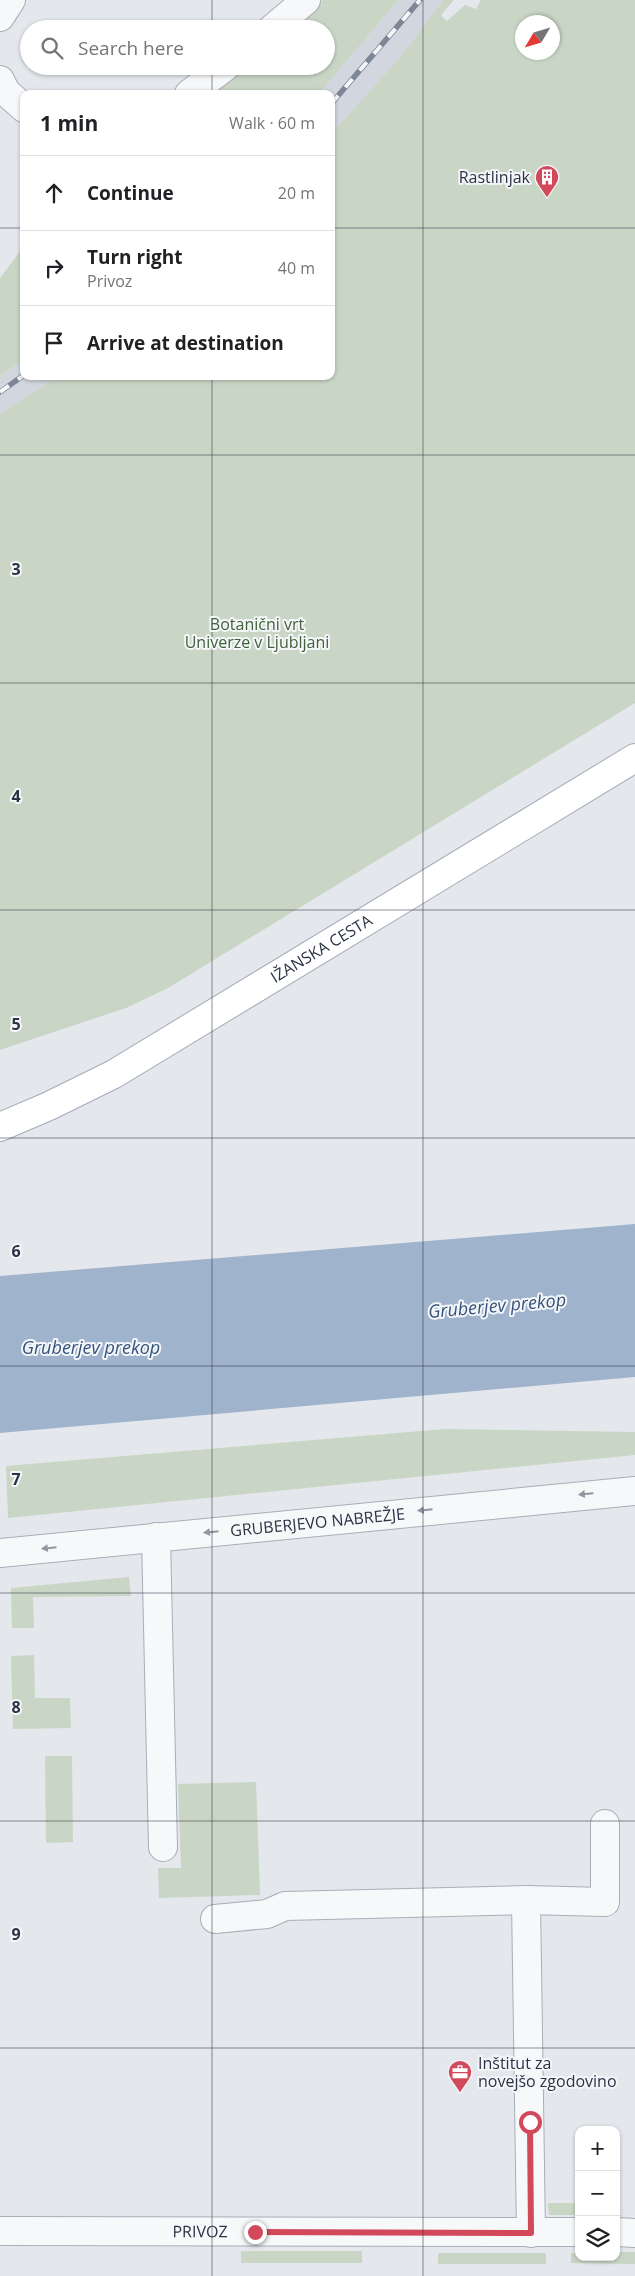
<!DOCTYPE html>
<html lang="en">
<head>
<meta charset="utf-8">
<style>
  :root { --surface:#fff; --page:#f2f2f2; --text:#202124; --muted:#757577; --line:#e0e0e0 }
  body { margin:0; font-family:"Open Sans",sans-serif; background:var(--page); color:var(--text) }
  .controls { position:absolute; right:15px; bottom:15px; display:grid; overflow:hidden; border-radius:10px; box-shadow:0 1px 4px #0004 }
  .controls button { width:45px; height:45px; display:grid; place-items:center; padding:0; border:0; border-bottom:1px solid var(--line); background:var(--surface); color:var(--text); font:25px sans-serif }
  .compass { position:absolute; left:515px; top:15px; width:45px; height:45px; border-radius:50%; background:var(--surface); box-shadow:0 1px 4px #0004; rotate:232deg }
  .stop { position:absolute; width:15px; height:15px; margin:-11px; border:4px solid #d1495b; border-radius:50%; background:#fff }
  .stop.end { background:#d1495b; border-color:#fff; box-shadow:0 1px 5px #0008 }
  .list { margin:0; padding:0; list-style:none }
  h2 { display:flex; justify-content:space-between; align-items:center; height:65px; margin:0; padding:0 20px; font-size:21px }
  h2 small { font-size:16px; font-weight:400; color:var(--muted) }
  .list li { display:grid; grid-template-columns:32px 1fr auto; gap:15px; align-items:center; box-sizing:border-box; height:75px; padding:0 20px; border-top:1px solid var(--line) }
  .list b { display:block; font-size:19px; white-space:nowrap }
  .list p { margin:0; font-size:16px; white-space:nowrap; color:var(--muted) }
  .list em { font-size:16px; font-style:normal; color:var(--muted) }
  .icon { flex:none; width:28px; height:28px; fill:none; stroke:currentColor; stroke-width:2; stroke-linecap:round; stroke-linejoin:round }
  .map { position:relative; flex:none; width:635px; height:2276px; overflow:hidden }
  .search { position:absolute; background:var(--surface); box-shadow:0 1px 4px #0004; left:20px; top:20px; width:315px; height:55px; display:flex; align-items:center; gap:12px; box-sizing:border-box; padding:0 18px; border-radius:28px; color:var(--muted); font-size:19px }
  .panel { position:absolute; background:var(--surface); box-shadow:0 1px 4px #0004; left:20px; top:90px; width:315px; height:290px; border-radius:10px }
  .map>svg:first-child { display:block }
</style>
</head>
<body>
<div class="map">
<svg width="635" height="2276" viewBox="0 0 635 2276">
  <rect width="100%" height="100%" fill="#e4e7ec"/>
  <g fill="#d2d6de">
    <path d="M398,0H443L403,54L331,134V94H319Z"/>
    <path d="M24,359V376H57L0,415V376Z"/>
  </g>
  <g fill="#c9d6c5" fill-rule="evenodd">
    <path d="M323,0H398L319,94H209L244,66H326V29H291Z"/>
    <path d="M443,0H454L441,15L447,21L465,5L476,9L481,0H635V703L168,988L126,1008L0,1050V415L57,376H331V134L403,54ZM522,22H552V52H522Z"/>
    <path d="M24,246V359L0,376V278Z"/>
    <path d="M445,1429L635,1432V1455L8,1518L6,1466Z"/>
    <path d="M129,1577L131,1596L33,1597L34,1628H12L11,1588Z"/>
    <path d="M34,1655L35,1698H70L71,1728L13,1729L11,1656Z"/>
    <path d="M45,1756H72L73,1842L46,1843Z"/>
    <path d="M256,1782L260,1895L159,1898L158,1868H181L178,1784Z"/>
    <path d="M548,2203H579V2215H549Z"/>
    <rect x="241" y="2251" width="121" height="12"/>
    <path d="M616,2252H635V2264L571,2263V2253H579V2257H616Z"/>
    <rect x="438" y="2253" width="108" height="11"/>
  </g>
  <path fill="#9fb4cc" d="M635,1224V1377L0,1433V1276Z"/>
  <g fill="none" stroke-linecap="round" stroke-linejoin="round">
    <g stroke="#a9aeb7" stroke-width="30">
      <g id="minor">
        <path d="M0,17L11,0"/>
        <path d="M272,29L306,0"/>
        <path d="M0,80L6,92L24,108"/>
        <path d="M189,94L226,66"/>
        <path d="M156,1537L163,1847"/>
        <path id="s1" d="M0,1553L635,1491"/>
        <path d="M526,1900L531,2233"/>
        <path d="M215,1919L267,1914L285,1906L526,1900L605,1902V1824"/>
        <path id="s2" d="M0,2231L579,2232"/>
        <path d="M616,2232L635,2233"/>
      </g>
    </g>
    <g stroke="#a3abb8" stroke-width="30">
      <g id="major">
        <path id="s3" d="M0,1127L49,1106L114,1074L635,758"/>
      </g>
    </g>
    <use href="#minor" stroke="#f7f8fa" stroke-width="28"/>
    <use href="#major" stroke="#fff" stroke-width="28"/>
    <g stroke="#7d8696" stroke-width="5.5">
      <g id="rail">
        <path d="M331,104L420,0"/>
        <path d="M0,392L24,375"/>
      </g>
    </g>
    <use href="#rail" stroke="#f4f6f9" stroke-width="4" stroke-dasharray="11" stroke-linecap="butt"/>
  </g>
  <defs><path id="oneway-solid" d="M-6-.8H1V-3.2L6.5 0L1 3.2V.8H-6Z" transform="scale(1.25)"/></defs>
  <g fill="#9196a0">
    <use href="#oneway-solid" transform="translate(586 1494) rotate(175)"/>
    <use href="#oneway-solid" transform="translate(425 1510) rotate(174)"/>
    <use href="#oneway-solid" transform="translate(211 1532) rotate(174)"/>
    <use href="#oneway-solid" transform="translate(49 1548) rotate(174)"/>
  </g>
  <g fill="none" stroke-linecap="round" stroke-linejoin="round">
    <path stroke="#d1495b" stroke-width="6" d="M255,2232L531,2233L530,2122"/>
  </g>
  <path fill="none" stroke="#2b3445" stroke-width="1" stroke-opacity="0.55" d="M212,0V29M423,0V2276M212,66V94M0,228H24M331,228H635M212,376V2276M0,455H635M0,683H635M0,910H635M0,1138H635M0,1366H635M0,1593H635M0,1821H635M0,2048H635"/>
  <defs>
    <g id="building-pin" transform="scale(1.25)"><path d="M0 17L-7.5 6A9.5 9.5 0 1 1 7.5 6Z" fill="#d1495b" stroke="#f4f6f9"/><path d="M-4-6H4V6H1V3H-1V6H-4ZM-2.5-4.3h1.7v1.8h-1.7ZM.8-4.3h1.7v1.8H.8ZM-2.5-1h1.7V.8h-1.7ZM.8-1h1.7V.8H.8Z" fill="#fff"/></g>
    <g id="office-pin" transform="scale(1.25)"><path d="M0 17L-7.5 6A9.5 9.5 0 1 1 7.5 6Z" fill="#d1495b" stroke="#f4f6f9"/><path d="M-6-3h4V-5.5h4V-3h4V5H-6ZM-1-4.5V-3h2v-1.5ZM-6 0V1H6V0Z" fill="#fff"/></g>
  </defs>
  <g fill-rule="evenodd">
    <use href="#building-pin" x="547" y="177"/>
    <use href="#office-pin" x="460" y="2072"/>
  </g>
  <g text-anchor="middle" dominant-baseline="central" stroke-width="4" stroke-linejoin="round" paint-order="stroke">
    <g font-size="16" fill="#2b3445" stroke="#f4f6f9" text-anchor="end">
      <text x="530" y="177">Rastlinjak</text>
      <text x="478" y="2063" text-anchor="start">Inštitut za<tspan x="478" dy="18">novejšo zgodovino</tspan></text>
    </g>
    <g font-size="16" fill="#3f6138" stroke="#f4f6f9">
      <text x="257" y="624">Botanični vrt<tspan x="257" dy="18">Univerze v Ljubljani</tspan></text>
    </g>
    <g font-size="16" fill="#2b3445" stroke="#f4f6f9">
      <text stroke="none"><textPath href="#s3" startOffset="368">IŽANSKA CESTA</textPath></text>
      <text stroke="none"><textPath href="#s1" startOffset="319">GRUBERJEVO NABREŽJE</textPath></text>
      <text stroke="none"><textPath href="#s2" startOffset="200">PRIVOZ</textPath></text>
    </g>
    <g font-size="18" font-style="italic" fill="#34527a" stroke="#f4f6f9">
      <text transform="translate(497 1305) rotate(-5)">Gruberjev prekop</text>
      <text x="91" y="1347">Gruberjev prekop</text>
    </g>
  </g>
  <g font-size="16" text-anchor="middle" font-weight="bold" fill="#2b3445" stroke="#f4f6f9" stroke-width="4" stroke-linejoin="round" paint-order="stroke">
    <text x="16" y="575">3</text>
    <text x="16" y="802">4</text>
    <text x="16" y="1030">5</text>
    <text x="16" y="1257">6</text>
    <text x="16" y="1485">7</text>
    <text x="16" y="1713">8</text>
    <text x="16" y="1940">9</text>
  </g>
</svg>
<div class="controls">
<button>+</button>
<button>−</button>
<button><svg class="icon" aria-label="layers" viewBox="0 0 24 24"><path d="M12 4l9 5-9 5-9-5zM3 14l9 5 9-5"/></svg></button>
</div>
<svg class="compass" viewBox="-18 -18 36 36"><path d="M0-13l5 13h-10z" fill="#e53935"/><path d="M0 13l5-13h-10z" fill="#757577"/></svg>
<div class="stop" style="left:530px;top:2122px"></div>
<div class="stop end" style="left:255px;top:2232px"></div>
<div class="search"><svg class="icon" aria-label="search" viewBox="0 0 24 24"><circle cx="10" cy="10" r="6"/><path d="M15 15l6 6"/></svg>Search here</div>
<section class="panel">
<h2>1 min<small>Walk · 60 m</small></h2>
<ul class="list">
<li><svg class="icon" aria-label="ahead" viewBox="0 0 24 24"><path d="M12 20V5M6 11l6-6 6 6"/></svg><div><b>Continue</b></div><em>20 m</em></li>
<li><svg class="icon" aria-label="right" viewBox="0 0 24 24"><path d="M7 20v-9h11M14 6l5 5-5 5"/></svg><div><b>Turn right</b><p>Privoz</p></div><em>40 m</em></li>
<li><svg class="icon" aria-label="arrive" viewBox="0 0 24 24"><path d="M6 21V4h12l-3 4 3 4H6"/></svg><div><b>Arrive at destination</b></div></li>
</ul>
</section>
</div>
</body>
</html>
